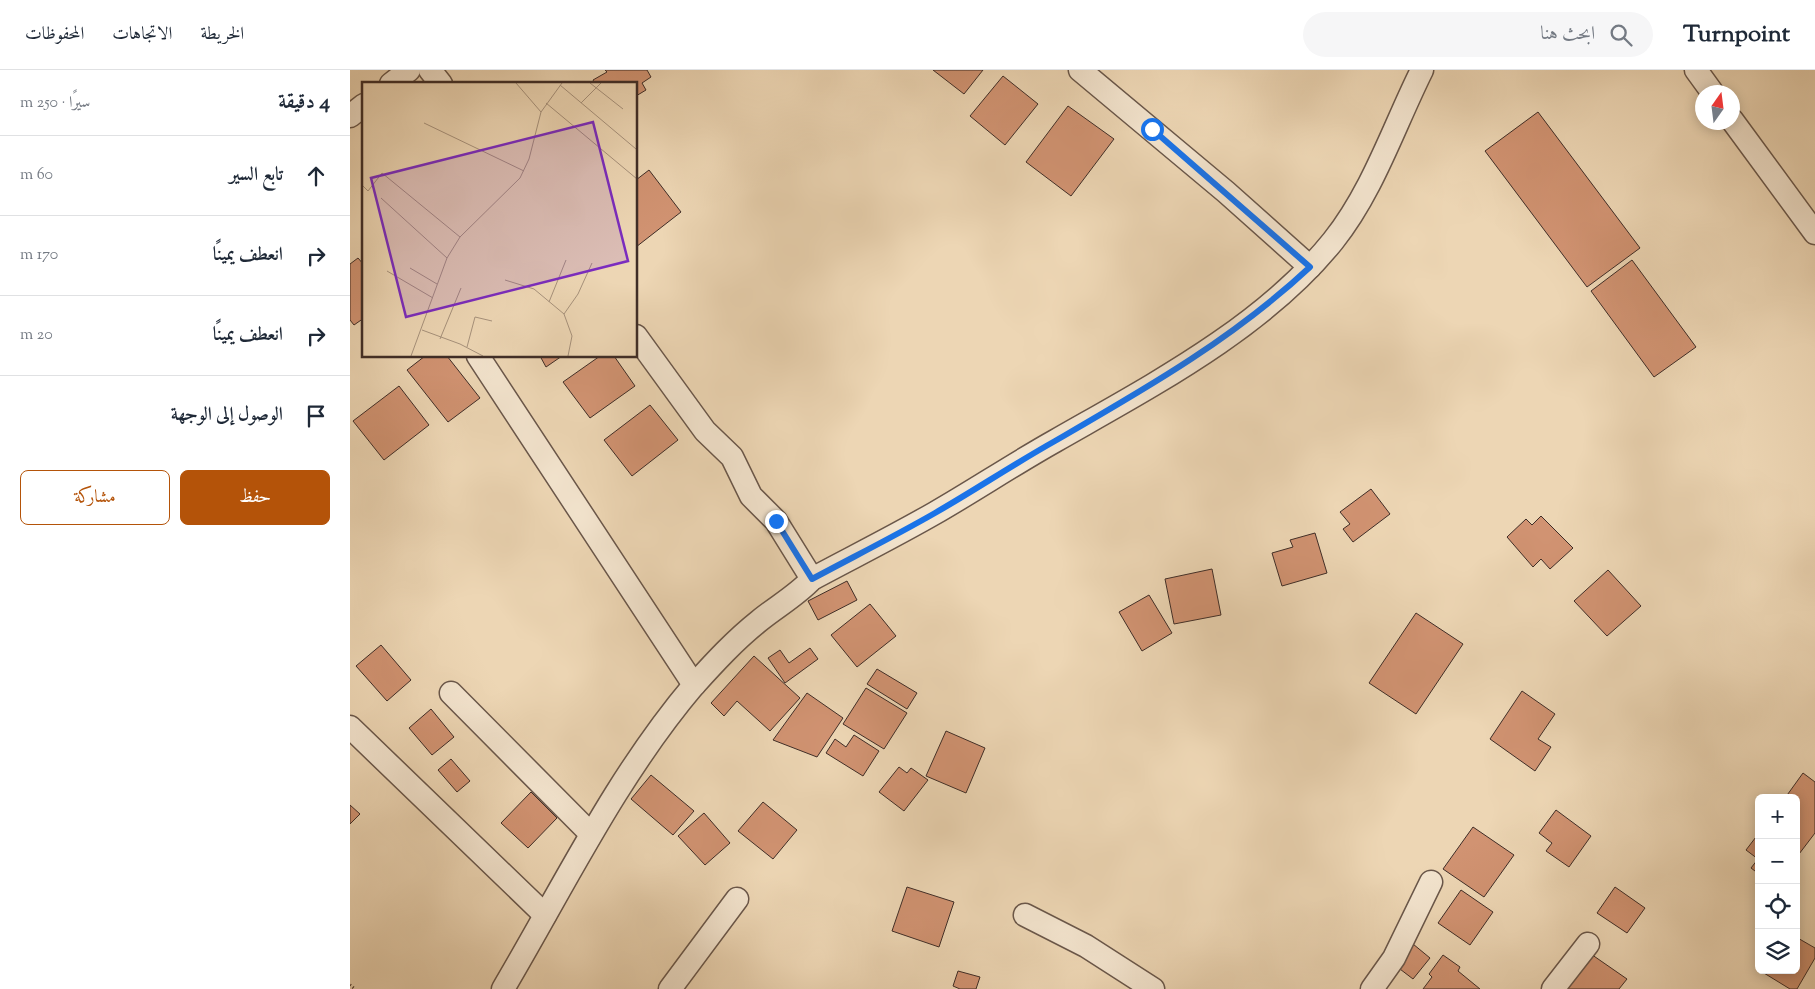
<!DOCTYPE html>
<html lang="ar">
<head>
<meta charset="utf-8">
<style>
  :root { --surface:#fff; --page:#f6f6f7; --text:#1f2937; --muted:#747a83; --line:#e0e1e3; --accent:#b45309 }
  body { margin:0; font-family:"Sorts Mill Goudy",Amiri,serif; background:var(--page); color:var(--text); direction:rtl }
  .controls { position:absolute; right:15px; bottom:15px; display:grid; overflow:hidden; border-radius:8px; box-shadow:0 2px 12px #0003 }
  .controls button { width:45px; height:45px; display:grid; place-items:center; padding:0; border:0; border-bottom:1px solid var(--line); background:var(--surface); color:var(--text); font:25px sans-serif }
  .compass { position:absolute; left:1345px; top:15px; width:45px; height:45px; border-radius:50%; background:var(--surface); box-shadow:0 2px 12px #0003; rotate:14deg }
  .stop { position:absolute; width:15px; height:15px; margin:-11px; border:4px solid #1a73e8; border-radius:50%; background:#fff }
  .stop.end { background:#1a73e8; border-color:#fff; box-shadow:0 1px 5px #0008 }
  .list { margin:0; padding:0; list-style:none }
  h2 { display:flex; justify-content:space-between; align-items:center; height:65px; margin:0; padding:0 20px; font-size:21px }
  h2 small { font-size:16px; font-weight:400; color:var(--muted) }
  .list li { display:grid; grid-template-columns:32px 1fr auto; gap:15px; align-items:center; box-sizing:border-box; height:80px; padding:0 20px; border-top:1px solid var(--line) }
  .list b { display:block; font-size:19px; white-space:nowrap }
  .list em { font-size:16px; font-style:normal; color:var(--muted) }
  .actions { display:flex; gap:10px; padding:15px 20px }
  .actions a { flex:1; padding:11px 0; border:1px solid var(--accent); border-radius:8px; text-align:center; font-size:18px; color:var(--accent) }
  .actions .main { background:var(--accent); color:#fff }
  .icon { flex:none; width:28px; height:28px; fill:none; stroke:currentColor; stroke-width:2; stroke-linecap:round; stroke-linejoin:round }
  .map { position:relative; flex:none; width:1465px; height:919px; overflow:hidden; direction:ltr }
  header { display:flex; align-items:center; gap:30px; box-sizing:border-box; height:70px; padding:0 25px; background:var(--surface); border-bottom:1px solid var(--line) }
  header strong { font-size:24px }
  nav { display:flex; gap:28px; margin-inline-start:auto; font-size:18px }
  .search { width:350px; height:45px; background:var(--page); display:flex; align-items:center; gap:12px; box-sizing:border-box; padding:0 18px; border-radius:28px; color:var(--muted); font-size:19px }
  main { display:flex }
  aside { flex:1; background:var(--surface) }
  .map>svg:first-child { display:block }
</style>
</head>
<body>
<header>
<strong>Turnpoint</strong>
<div class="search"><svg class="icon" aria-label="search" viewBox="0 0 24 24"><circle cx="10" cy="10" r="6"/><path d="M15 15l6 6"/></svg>ابحث هنا</div>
<nav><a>الخريطة</a><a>الاتجاهات</a><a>المحفوظات</a></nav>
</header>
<main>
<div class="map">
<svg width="1465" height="919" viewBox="0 0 1465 919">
  <rect width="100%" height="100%" fill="#edd6b4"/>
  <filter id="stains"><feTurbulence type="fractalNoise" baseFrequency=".004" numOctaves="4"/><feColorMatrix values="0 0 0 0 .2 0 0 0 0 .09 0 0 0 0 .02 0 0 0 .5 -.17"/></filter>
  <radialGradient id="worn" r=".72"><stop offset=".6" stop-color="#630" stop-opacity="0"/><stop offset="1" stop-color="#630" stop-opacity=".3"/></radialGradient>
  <g fill="#d19372" stroke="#3f2d27">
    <path d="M255,0H297L301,7L292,13L296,20L286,26V14H245L243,10L257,2Z"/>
    <path d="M583,0H633L614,24Z"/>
    <path d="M653,6L688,34L655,75L620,46Z"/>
    <path d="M718,36L764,69L721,126L676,92Z"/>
    <path d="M1188,42L1290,178L1237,217L1135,81Z"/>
    <path d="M299,100L331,142L286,177V110Z"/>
    <path d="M8,188L14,195V248L4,255L0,250V194Z"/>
    <path d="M1282,190L1346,277L1304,307L1241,221Z"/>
    <path d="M75,286H97L130,328L98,352L57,300Z"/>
    <path d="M190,286H212L196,297Z"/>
    <path d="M250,286H264L285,316L240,348L213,312Z"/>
    <path d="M49,316L79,355L34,390L3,351Z"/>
    <path d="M300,335L328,370L282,406L254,370Z"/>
    <path d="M1021,419L1040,444L1003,472L993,459L1000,454L990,442Z"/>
    <path d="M1191,446L1223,478L1200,499L1191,489L1183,497L1157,467L1176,449L1182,455Z"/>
    <path d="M965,463L977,503L932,516L922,483L943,477L940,470Z"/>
    <path d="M862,499L871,545L824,554L815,509Z"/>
    <path d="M1258,500L1291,536L1257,566L1224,531Z"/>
    <path d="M497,511L507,530L468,550L458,531Z"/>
    <path d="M799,525L822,563L792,581L769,542Z"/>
    <path d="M520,534L546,566L507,597L481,565Z"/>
    <path d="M1066,543L1113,574L1066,644L1019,613Z"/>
    <path d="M31,575L61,610L37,631L6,596Z"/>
    <path d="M460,578L468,589L435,613L418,588L430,580L439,593Z"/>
    <path d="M404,586L450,628L420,661L387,631L374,646L361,633Z"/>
    <path d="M527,599L567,623L557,639L517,614Z"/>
    <path d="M516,618L557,643L534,679L493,654Z"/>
    <path d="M1172,621L1205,644L1188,669L1201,677L1185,701L1140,669Z"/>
    <path d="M457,623L493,648L467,687L423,670Z"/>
    <path d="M81,639L104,667L82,685L59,658Z"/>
    <path d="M596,661L635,678L616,723L576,706Z"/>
    <path d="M504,665L529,681L513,706L476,683L485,669L496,677Z"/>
    <path d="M101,689L120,711L107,722L88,700Z"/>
    <path d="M549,697L557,703L561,698L578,710L554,741L529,722Z"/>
    <path d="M1453,703L1465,712V763L1446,788V728H1435Z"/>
    <path d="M301,705L344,741L323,765L281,729Z"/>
    <path d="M181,722L207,748L178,778L151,753Z"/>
    <path d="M413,732L447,760L423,789L388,761Z"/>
    <path d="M0,735L10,744L0,754Z"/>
    <path d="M1206,740L1241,766L1219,797L1196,781L1202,773L1189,763Z"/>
    <path d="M354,743L380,773L355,795L328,766Z"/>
    <path d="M1123,757L1164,785L1134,827L1093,799Z"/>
    <path d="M1409,763V804L1401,798L1408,789L1396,780Z"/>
    <path d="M557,817L604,832L589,877L542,861Z"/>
    <path d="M1265,817L1295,838L1277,863L1247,843Z"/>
    <path d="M1111,820L1143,842L1120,875L1088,853Z"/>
    <path d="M1446,867L1465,878V888L1447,919H1440L1409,900H1446Z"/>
    <path d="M1063,874L1080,888L1063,909L1046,896Z"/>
    <path d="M1238,882L1277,909L1269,919H1216Z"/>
    <path d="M1093,885L1110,897L1108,901L1130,919H1073L1082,907L1079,904Z"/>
    <path d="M608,901L630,907L626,919H610L603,916Z"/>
  </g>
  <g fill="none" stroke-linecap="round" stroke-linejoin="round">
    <g stroke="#6a574a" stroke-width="25">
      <g id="minor">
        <path d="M80,0L91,14"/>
        <path d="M730,0L876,122L960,197"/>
        <path d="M1346,0L1362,22"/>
        <path d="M41,14L59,0"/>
        <path d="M0,46L14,35"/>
        <path d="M1382,50L1465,163"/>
        <path d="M286,266L355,361L382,387L401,426L426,451L462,509"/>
        <path d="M128,286L344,615"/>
        <path d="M101,623L240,763"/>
        <path d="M0,657L195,845"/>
        <path d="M675,845L736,876L803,919"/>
        <path d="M153,919C214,816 266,707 344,615C364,593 385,570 409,551C426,537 446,526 462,509C503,487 545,466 585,443C625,420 664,394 705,371C801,316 913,258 983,171C1023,121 1044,56 1072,0"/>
        <path d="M320,919L387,829"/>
        <path d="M1022,919L1044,888L1081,812"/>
        <path d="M1203,919L1238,874"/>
      </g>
    </g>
    <path stroke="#3f2d27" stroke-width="3" stroke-dasharray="1 2.5" stroke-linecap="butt" d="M0,915L5,919"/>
    <use href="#minor" stroke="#f3e4ce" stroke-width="22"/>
  </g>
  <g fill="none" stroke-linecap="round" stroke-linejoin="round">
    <path stroke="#1a73e8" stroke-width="6" d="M426,451L462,509C503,487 545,466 585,443C625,420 664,394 705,371C795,319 883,269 960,197L802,59"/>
  </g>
  <g transform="translate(12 12)">
    <rect width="275" height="275" fill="#edd6b4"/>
    <path fill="none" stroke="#a7927c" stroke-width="1" d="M154,1L179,30M228,1L261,27M198,3L274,67M184,21L275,97M219,21L239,1M62,41L162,89M0,103L6,109L20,91L98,155M19,116L85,176M48,186L75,202M25,189L71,216M143,198L172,207L202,232L210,254L206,274M187,220L204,178M202,232L216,212L230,181M60,248L98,262L121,274M78,257L99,206M105,265L113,235L130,239M49,274L85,176L98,155L158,96L167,77L179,30L200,1"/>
    <path fill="#7b2cbf" fill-opacity="0.15" stroke="#7b2cbf" stroke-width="2.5" d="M231,40L266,179L44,235L9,96Z"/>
    <rect width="275" height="275" fill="none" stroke="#3f2d27" stroke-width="2.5"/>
  </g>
  <rect width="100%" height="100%" filter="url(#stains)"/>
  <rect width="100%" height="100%" fill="url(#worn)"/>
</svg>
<div class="controls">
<button>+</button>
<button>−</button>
<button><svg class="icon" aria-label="locate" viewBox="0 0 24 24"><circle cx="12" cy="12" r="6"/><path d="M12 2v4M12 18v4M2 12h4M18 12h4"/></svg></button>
<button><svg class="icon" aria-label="layers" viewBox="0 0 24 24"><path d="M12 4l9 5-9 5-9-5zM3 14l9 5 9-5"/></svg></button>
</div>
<svg class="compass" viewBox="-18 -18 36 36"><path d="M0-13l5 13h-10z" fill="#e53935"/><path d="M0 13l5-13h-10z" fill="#747a83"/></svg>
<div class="stop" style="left:802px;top:59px"></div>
<div class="stop end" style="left:426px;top:451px"></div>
</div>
<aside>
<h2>4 دقيقة<small>سيرًا · 250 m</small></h2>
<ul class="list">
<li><svg class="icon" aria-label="ahead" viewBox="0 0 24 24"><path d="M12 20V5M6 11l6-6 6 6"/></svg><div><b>تابع السير</b></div><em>60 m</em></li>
<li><svg class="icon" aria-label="right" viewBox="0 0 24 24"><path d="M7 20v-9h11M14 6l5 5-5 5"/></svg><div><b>انعطف يمينًا</b></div><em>170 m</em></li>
<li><svg class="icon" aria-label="right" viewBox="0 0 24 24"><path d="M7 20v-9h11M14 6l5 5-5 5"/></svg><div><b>انعطف يمينًا</b></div><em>20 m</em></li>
<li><svg class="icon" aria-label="arrive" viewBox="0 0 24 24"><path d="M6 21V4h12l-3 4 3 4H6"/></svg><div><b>الوصول إلى الوجهة</b></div></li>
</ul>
<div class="actions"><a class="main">حفظ</a><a>مشاركة</a></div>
</aside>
</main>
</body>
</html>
